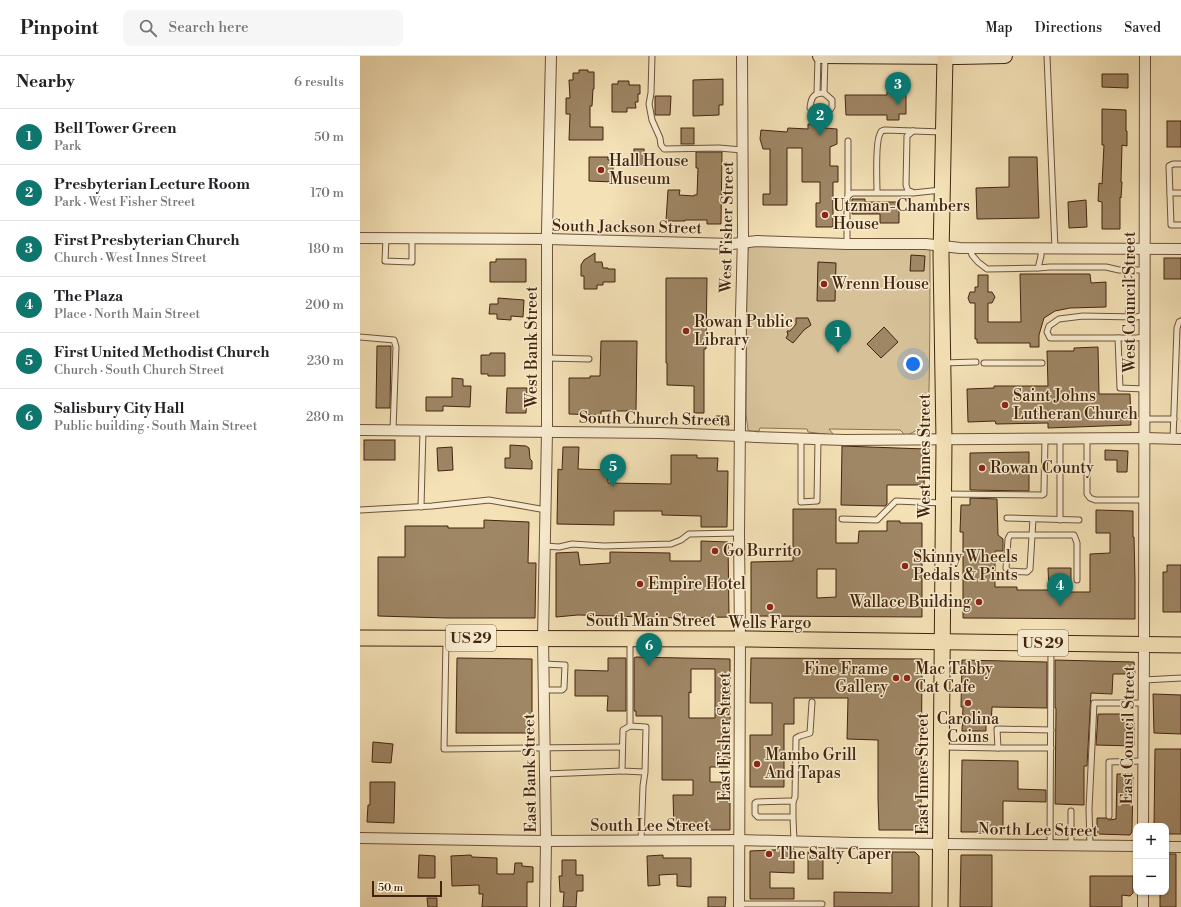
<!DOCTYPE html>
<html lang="en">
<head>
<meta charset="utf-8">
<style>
  :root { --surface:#fff; --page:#f6f6f6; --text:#202124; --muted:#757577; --line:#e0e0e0; --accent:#0f766e }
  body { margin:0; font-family:"Libre Bodoni",serif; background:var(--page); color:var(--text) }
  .controls { position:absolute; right:12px; bottom:12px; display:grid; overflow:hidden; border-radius:8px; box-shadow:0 1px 3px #0004 }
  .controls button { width:36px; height:36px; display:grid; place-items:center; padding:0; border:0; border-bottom:1px solid var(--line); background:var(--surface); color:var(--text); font:20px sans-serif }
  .scale { position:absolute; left:12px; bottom:10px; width:70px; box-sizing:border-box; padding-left:4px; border:2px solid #43240e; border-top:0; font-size:11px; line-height:14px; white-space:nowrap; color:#43240e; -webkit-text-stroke:3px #f8ecd0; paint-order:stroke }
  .you { position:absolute; left:553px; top:308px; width:14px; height:14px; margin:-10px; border:3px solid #fff; border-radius:50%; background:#1a73e8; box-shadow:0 0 0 6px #1a73e833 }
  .badge { display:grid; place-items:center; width:26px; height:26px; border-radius:50%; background:var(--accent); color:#fff; font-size:13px; font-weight:700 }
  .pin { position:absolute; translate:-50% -33px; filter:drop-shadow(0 1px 2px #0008) }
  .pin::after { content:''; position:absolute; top:21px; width:14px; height:12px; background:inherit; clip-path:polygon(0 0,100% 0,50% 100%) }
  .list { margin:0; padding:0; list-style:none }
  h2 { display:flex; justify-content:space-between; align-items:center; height:52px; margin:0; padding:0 16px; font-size:17px }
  h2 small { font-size:13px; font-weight:400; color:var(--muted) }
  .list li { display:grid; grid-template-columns:26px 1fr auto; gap:12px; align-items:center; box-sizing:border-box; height:56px; padding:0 16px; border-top:1px solid var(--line) }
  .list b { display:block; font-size:15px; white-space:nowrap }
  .list p { margin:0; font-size:13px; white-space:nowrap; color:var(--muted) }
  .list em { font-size:13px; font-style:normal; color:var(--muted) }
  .icon { flex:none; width:22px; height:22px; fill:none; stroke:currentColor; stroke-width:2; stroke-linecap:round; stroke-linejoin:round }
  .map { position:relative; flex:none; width:821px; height:851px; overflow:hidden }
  header { display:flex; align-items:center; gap:24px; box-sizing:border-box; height:56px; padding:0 20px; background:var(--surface); border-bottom:1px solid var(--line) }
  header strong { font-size:19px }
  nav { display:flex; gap:22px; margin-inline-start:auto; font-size:14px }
  .search { width:280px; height:36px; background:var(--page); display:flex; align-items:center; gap:10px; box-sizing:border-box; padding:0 14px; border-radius:8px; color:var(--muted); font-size:15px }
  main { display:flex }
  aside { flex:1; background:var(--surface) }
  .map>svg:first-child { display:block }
</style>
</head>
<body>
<header>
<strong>Pinpoint</strong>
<div class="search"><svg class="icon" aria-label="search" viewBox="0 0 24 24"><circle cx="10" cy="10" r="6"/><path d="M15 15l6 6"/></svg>Search here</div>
<nav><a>Map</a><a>Directions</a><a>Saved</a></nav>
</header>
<main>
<aside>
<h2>Nearby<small>6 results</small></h2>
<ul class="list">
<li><span class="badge">1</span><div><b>Bell Tower Green</b><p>Park</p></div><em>50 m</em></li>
<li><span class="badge">2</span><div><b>Presbyterian Lecture Room</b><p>Park · West Fisher Street</p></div><em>170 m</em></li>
<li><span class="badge">3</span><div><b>First Presbyterian Church</b><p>Church · West Innes Street</p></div><em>180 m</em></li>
<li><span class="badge">4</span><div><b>The Plaza</b><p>Place · North Main Street</p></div><em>200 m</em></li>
<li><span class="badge">5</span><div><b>First United Methodist Church</b><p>Church · South Church Street</p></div><em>230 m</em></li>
<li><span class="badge">6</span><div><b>Salisbury City Hall</b><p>Public building · South Main Street</p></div><em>280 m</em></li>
</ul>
</aside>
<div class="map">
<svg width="821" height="851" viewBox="0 0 821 851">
  <rect width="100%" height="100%" fill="#f4e1b6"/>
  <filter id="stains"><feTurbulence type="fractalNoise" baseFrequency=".005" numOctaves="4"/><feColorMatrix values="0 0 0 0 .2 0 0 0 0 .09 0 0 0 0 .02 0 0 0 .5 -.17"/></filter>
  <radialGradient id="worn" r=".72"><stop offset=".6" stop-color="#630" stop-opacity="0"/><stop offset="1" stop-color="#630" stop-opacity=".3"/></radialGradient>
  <path fill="#d6c199" stroke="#8c7254" d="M391,189L568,192L570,195C570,254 570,313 568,371L566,373L557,374L546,380L540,374L469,373L473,378L472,379L448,376L447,373L400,372L399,375C396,375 391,376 388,374L386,358L387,197L389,191Z"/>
  <g fill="#9f8665" stroke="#43240e" fill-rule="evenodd">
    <path d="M219,14H228V16H234V33H233L232,50H230V71H243V84H209L210,58H206V42H210L209,24H213V17H219Z"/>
    <path d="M742,18H768V32L742,31Z"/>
    <path d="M363,23V49H359V59L333,60V24Z"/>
    <path d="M258,25H269V29H280V38H278V46H275L276,52H267V56H252V28H258Z"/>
    <path d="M527,33H539V39H546V58H539V64H527V59H486L485,39H527Z"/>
    <path d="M295,40H311L310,59H295Z"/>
    <path d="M742,53L766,54V75H767V90L762,89L761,126H762L761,142L760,141V173H742V146L738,145L739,127L742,128L744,89H742Z"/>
    <rect x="807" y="65" width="14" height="26"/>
    <path d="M448,68L464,69L465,72L477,73V88L470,91V110H478V126H473V171H456V147H460V126H442V92H427V149H403V138H410V93H403L400,83L401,74L427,76L428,72L448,73Z"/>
    <rect x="321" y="72" width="13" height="16"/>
    <rect x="274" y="93" width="10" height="16"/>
    <path d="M336,96H362L361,168H347V164H325V165H306L308,134H320L319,139L334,140V139H337L338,112H336Z"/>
    <path d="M229,101H248V104H253V126L229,125Z"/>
    <path d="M649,101H677L679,162L617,163L616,132L649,131Z"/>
    <path d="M492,143H505V146H539V167H520V158H492Z"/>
    <path d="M726,144L727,171L709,172L708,146Z"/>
    <path d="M235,197V206H242L243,212H248V213H255V226H243V229H237V233H224V220H221V209L224,204Z"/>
    <path d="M551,199L565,200L564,215H550Z"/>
    <rect x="804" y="202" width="17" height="21"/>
    <path d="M136,203H166V226H130V206H136Z"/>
    <path d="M458,206L476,207L475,245H457Z"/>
    <path d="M660,218H730L731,227L746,226V251L710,252L695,255L684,262L679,279V291H670V287H617V283H615V247H610L608,242L610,236H615V231H618V219H628V236H632L635,241L632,247H628V266H661Z"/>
    <path d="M306,222H347L346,293H344V357H334V330L307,329V307H306Z"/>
    <path d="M138,242L164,244L163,261L151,260V264L137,263V258H129L130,248H138Z"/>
    <path d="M436,262H448L451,269L444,274L433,287L426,282L428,279L427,275H430L436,268Z"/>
    <path d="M524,271L538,286L521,302L507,288Z"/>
    <path d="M241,285H277L276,355H241V359L209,358V322H230V320H240Z"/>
    <path d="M17,290H31L30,352H16Z"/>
    <path d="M738,291L739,338H770L771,369L688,372V367L636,368L635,365L608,366L607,333L634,332V330H688L687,295H714V292Z"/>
    <path d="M130,297H145V320H128V318H121V299H130Z"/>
    <path d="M92,322L103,323V330H111L110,351L83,350V355H66V341H92Z"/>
    <path d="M147,332H167L166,357H146Z"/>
    <path d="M356,360H368L369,369H357Z"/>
    <rect x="4" y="384" width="31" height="20"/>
    <path d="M150,389L166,390L169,392L170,403L172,405V413L145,412V402H150Z"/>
    <path d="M482,390L565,393L564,429H527V448L525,450L481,449Z"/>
    <path d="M92,391L93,414L78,415L77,392Z"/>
    <path d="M203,391H219L218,413L248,414V427L311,428V399H337V402H358L357,415H368L367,471H341V460L302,459V455H254V469L197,468L198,413L202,414Z"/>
    <path d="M745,394L768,395L767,416H757V404H745Z"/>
    <path d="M669,396V435L610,434V397Z"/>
    <path d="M610,442L637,443L638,479L643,483V495H635V531H657V534H689L688,512H711V536H730V498L750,497V477H736V454L773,455V481H774L775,524V563L603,562V476H600L601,449H610Z"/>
    <path d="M433,453H476V487H498L499,475H527V465H540V467H562V561L391,560V506L433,505ZM457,513H476V541L457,542Z"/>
    <path d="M124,464L169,466L168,507H176L175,562H88L18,560V501H45V470H88V472H124Z"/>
    <path d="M341,485L368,486L369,561L318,562L218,559L196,561V497L218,496L220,509L250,507V496L310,497V505H341Z"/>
    <path d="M807,509H821V556H803V516H807Z"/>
    <path d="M276,601L370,603V711H350V726H370V774H314L313,739H333V724H302V660H276V655H274V602ZM331,613H355V662H329V636L331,637Z"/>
    <path d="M97,602L172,603V677H96Z"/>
    <path d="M248,602H266V655H247L248,640H215V614L248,615Z"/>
    <path d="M391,602L562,603L561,774H519L518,743V684L487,683L488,642H434V668H424V731H390V679H412V647H390Z"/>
    <path d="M602,604L687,606V652L632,651L631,668H626V675H602L603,651H601Z"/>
    <path d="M695,604L774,606L775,618H753L752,638L731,637L727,710H724V749L695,748L696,652H695Z"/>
    <path d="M793,638L821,639V678L794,677Z"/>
    <path d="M738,658H765V659L774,660V690L736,689Z"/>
    <path d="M13,686L33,688L31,707L12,706Z"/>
    <path d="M795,693H821V778H806V770H794Z"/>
    <path d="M602,704L658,705V733L686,734V746L643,745V776H601Z"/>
    <path d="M757,718H773L772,776L770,779L737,778V762H746L749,764L756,763Z"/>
    <path d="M10,726H35L34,767L7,766L8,749H10Z"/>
    <path d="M434,793V817L410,816V832H434V843H390V795Z"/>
    <rect x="448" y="796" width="15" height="27"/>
    <path d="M532,796H555L559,800V851H474V836L532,837Z"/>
    <path d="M806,798H816V851H800V836H806Z"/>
    <path d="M59,799L75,800V822H58Z"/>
    <path d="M111,799L112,801L137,802V818H154L155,807H162V810L173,811V826H167V851H122L123,838H119V829L92,830L91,800Z"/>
    <path d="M303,799V802H331V831L317,830V818L299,819L300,829L288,830L287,800Z"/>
    <path d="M601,799H632V851H600Z"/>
    <path d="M202,804H216V819H223V835H217L216,851H203L204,836H200L199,820H202Z"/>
    <path d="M730,820H773V837L770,840L762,839V851H730Z"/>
    <path d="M348,841H366L365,851H348Z"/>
    <path d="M67,842H77V851H68Z"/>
  </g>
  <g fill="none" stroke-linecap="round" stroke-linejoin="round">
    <g stroke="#6f5338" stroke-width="7">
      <g id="lane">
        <path d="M292,0L291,37L289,48L292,64L300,82L301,89L304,93L359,92L382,94"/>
        <path d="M687,0L695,193"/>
        <path d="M457,37L458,1"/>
        <path d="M464,37C453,37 451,42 450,52C456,58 459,60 467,58L472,51V44L464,37L465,1"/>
        <path d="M488,85V140"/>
        <path d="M821,108H813L809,110L811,169H821"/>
        <path d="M517,136C517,125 515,86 520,78C521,75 521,75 525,74L582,76"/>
        <path d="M552,136L548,135L546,129L547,80L553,75"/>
        <path d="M810,137H821"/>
        <path d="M26,182L25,205L52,206V182"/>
        <path d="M487,188V143L488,140L492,137H553L581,134"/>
        <path d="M610,192L612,199L618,206L627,213L678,212L681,200V193"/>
        <path d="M678,212L690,211H746L759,214H785"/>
        <path d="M766,215L771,229V238L768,261"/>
        <path d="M785,259L776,261L723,260L699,263L689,270L687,276L690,282H776L785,281"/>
        <path d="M0,281L34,284L36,291L33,374"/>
        <path d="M758,282L760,332L785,333"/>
        <path d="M187,302L229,303"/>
        <path d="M583,307L616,306"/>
        <path d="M624,307H682"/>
        <path d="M785,363H814"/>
        <path d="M441,383V446L457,445L458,383"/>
        <path d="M727,383V438L730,442L735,444H784"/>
        <path d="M813,383L817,272L819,266L821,265"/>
        <path d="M584,438L682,439L684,438V434L685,383"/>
        <path d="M61,451L63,374"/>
        <path d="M0,454L72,450L129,444L186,454"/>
        <path d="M647,462L719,464"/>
        <path d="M482,463L517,464L536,445L582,447"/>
        <path d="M673,463L670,513L667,516L648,515L646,512L648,483L650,479C671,479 692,479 714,479L717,487V524"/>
        <path d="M700,464V383"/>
        <path d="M185,490L199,491L212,488L244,490L311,488L321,484L329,478L379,477"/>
        <path d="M270,583V670"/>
        <path d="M86,584L84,693L262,691"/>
        <path d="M184,608L205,609L204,632L202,634H184"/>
        <path d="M784,624L821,622"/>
        <path d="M584,691L638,692L637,673L691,674"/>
        <path d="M638,692H691"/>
        <path d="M185,718L262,715"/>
        <path d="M433,746L435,741L436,682L440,680L450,677L452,646"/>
        <path d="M711,755V790"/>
        <path d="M749,760V706L783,705"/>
        <path d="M433,761V746L430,745L397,746L395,747V758L398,761H433L434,786"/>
        <path d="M281,785L283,730L285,716L262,715L263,674L270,670L286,671L285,716"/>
        <path d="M690,789L691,588"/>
        <path d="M730,790L729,753L734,647H784"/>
        <path d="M379,848H462"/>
      </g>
    </g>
    <g stroke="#6f5338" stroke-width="12">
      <g id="street">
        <path d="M0,182L187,183L372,188L397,185L487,188H566L600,192L821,193"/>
        <path d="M0,374L300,377L380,380L396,381L484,384L785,382L821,383"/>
        <path d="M783,770L784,589L785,0"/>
        <path d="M0,782L186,785L380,784L493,787L776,790"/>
        <path d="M806,791H821"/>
        <path d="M783,836V851"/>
        <path d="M185,851L186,785L183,582L187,376V176L191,0"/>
        <path d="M379,851L380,583L379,477L381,258L383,180L382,0"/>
      </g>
    </g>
    <g stroke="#43240e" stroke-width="16">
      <path id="secondary" d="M460,0L598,1L645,0"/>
    </g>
    <g stroke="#43240e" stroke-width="17">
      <g id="primary">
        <path d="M0,582L390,583L821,589"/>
        <path d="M580,851L584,384L581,199L585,0"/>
      </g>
    </g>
    <use href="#lane" stroke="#f8ecd0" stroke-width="5"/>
    <use href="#street" stroke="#f8ecd0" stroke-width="10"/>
    <use href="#secondary" stroke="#f8ecd0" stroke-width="14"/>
    <use href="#primary" stroke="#f4e1b6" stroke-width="15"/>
  </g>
  <g fill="#8f2418" stroke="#f8ecd0" stroke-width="1.5">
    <circle cx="241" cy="114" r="4"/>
    <circle cx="465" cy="159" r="4"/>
    <circle cx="464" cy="228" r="4"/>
    <circle cx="326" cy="275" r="4"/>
    <circle cx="645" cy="349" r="4"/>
    <circle cx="622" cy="412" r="4"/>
    <circle cx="355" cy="495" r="4"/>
    <circle cx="545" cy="510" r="4"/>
    <circle cx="280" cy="528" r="4"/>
    <circle cx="619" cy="546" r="4"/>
    <circle cx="410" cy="551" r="4"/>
    <circle cx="536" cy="622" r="4"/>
    <circle cx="547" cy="622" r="4"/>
    <circle cx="608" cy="647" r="4"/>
    <circle cx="397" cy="708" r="4"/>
    <circle cx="409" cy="798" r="4"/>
  </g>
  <g text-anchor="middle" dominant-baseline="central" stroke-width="3" stroke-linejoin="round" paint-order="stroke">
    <g fill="#f8ecd0" stroke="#796048" stroke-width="1">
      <rect x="86" y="569" width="50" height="26" rx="3"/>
      <rect x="658" y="574" width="50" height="26" rx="3"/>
    </g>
    <g font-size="15" font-weight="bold" fill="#43240e">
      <text x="111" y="582">US 29</text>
      <text x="683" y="587">US 29</text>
    </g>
    <g font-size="16" fill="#43240e" stroke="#f8ecd0" text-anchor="start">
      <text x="249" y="105">Hall House<tspan x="249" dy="18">Museum</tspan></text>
      <text x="473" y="150">Utzman-Chambers<tspan x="473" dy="18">House</tspan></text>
      <text x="472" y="228">Wrenn House</text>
      <text x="334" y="266">Rowan Public<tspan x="334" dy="18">Library</tspan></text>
      <text x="653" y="340">Saint Johns<tspan x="653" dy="18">Lutheran Church</tspan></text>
      <text x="630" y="412">Rowan County</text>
      <text x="363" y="495">Go Burrito</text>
      <text x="553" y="501">Skinny Wheels<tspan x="553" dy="18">Pedals &amp; Pints</tspan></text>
      <text x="288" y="528">Empire Hotel</text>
      <text x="611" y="546" text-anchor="end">Wallace Building</text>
      <text x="410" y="567" text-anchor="middle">Wells Fargo</text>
      <text x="528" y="613" text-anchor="end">Fine Frame<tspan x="528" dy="18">Gallery</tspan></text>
      <text x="555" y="613">Mac Tabby<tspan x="555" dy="18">Cat Cafe</tspan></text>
      <text x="608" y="663" text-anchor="middle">Carolina<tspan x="608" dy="18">Coins</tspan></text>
      <text x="405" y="699">Mambo Grill<tspan x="405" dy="18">And Tapas</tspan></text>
      <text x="417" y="798">The Salty Caper</text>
    </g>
    <g font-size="16" fill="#43240e" stroke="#f8ecd0">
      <text transform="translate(267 171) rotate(1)">South Jackson Street</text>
      <text transform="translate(367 171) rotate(-89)">West Fisher Street</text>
      <text transform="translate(770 246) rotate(-90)">West Council Street</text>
      <text transform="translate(172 291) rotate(-90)">West Bank Street</text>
      <text transform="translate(292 363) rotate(1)">South Church Street</text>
      <text transform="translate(565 400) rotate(-90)">West Innes Street</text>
      <text x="291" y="565">South Main Street</text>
      <text transform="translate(768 679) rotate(-89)">East Council Street</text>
      <text transform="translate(365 681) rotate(-90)">East Fisher Street</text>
      <text transform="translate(170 717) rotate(-91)">East Bank Street</text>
      <text transform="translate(563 718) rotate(-90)">East Innes Street</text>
      <text x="290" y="770">South Lee Street</text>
      <text transform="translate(678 774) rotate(1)">North Lee Street</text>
    </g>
  </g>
  <rect width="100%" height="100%" filter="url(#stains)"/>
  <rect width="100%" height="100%" fill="url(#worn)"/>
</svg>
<div class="controls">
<button>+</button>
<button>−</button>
</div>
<div class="scale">50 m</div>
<div class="you"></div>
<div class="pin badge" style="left:478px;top:297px">1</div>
<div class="pin badge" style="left:460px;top:80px">2</div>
<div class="pin badge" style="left:538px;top:49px">3</div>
<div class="pin badge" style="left:700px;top:550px">4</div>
<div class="pin badge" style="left:253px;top:431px">5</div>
<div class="pin badge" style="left:289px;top:610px">6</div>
</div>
</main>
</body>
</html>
